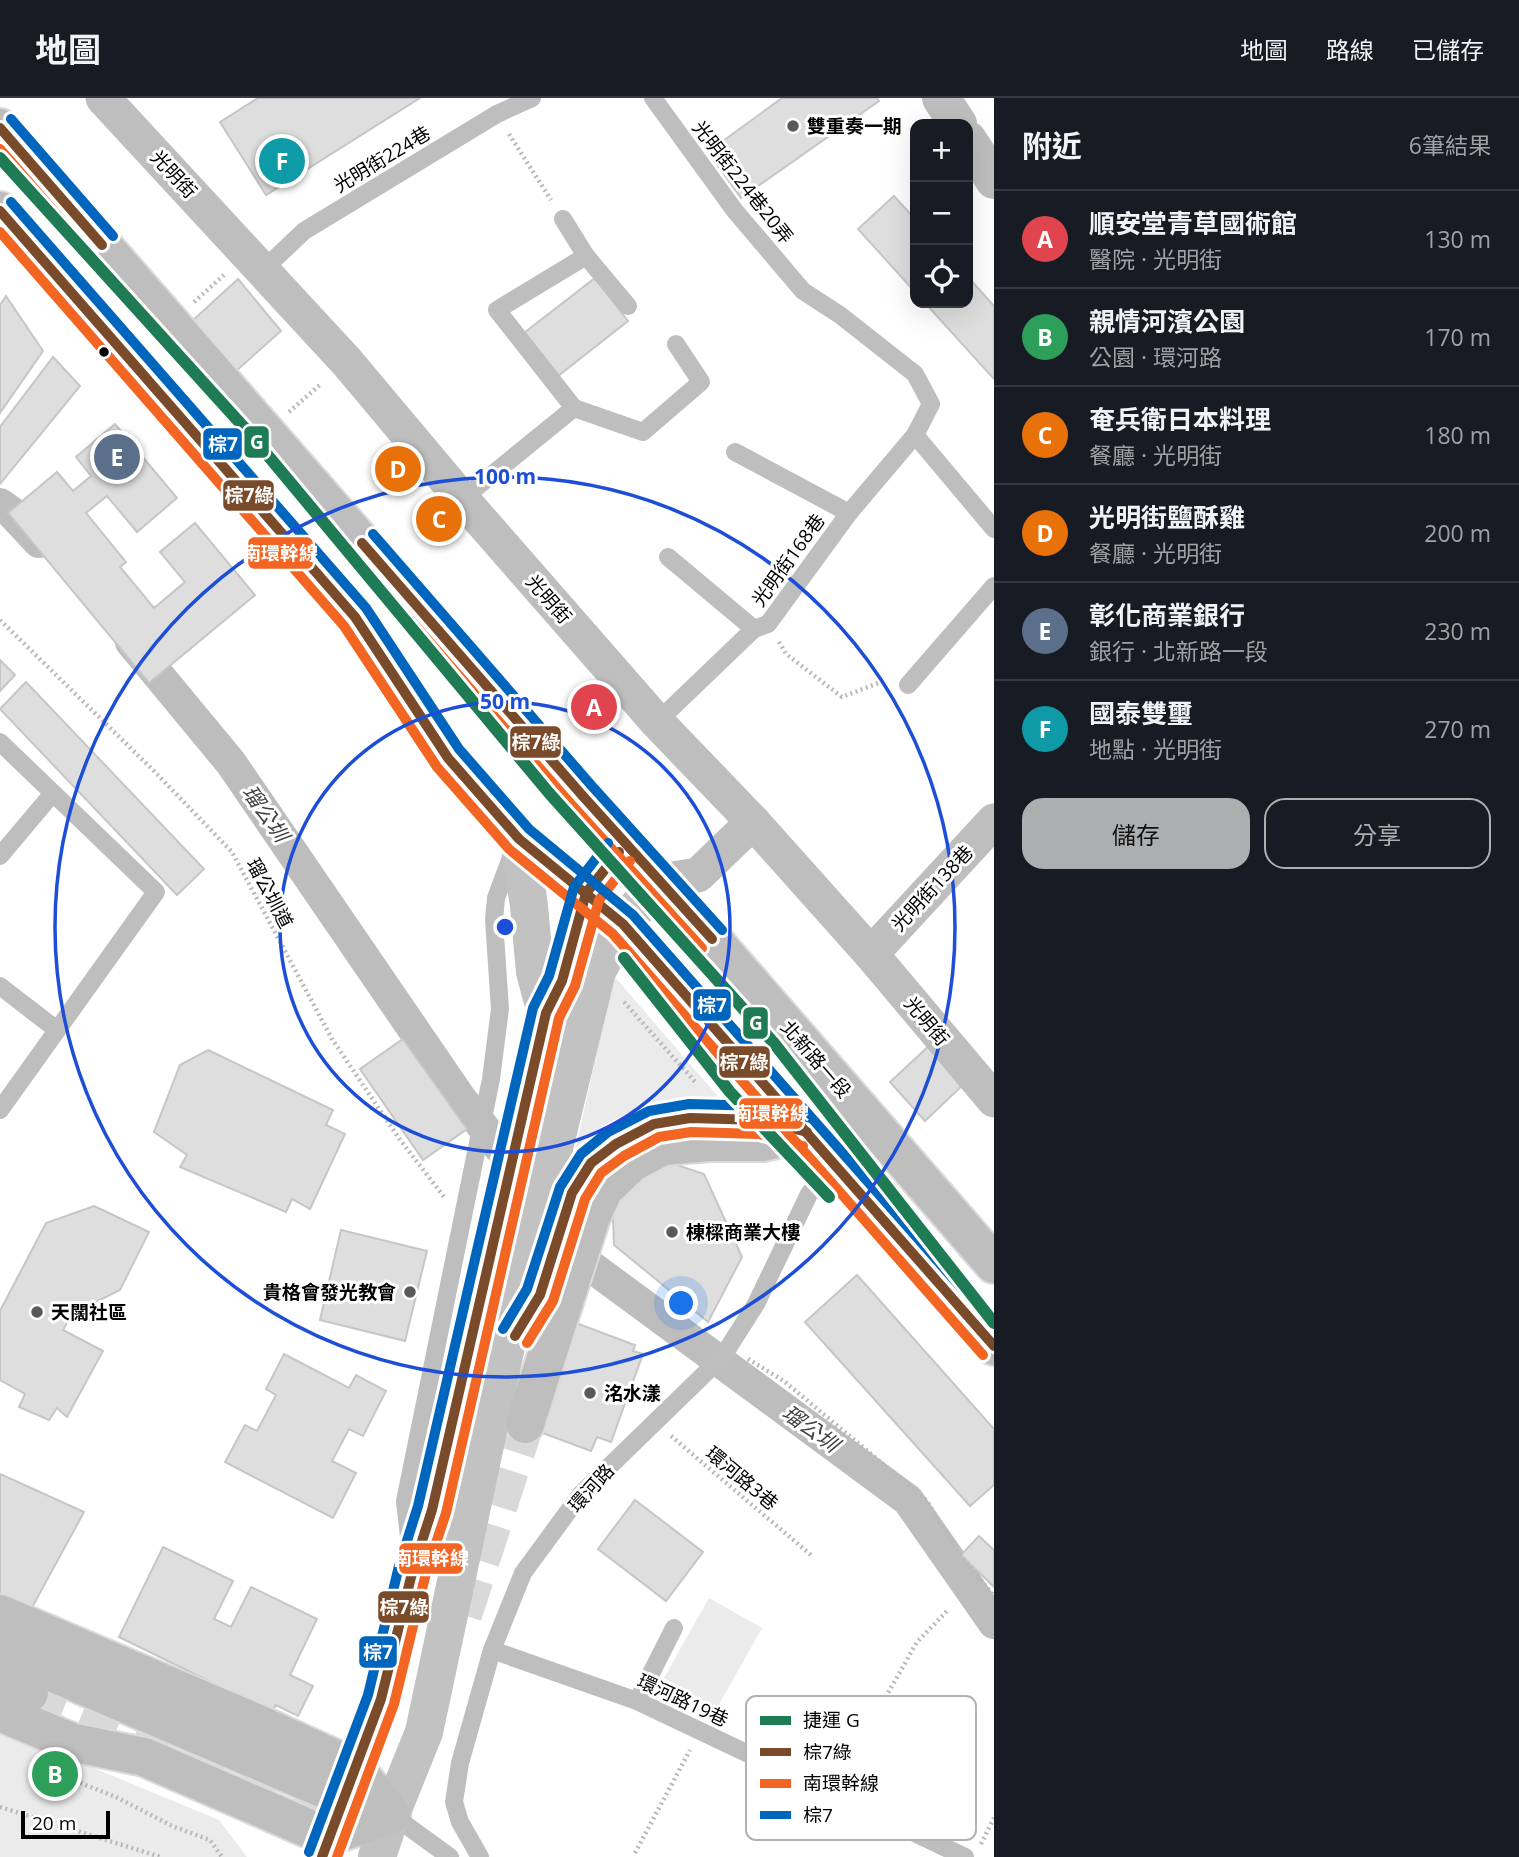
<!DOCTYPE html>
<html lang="zh-TW">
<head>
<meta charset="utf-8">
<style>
  :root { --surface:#171b24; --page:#242831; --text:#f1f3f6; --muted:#9ea1a6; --line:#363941; --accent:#adaeaf }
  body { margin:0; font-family:"Open Sans","Noto Sans TC",sans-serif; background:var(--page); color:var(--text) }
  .controls { position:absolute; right:21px; top:21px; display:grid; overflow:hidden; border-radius:14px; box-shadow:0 7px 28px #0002 }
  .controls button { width:63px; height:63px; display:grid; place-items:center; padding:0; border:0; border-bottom:2px solid var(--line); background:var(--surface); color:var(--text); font:35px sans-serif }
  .scale { position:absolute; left:21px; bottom:18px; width:89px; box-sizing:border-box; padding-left:7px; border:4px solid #000; border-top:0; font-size:19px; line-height:24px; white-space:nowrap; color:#000; -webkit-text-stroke:5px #fff; paint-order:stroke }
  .you { position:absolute; left:682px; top:1206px; width:24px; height:24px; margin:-18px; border:5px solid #fff; border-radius:50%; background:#1a73e8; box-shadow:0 0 0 10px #1a73e833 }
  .badge { display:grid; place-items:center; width:46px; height:46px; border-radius:50%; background:var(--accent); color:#fff; font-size:23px; font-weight:700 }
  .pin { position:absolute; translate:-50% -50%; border:4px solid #fff; box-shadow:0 2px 7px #0006 }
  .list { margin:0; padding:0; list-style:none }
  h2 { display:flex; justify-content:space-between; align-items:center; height:91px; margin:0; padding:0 28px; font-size:30px }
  h2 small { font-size:23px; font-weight:400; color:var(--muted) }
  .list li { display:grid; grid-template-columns:46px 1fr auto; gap:21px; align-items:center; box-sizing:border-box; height:98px; padding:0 28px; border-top:2px solid var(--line) }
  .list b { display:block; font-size:26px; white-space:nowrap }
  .list p { margin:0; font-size:23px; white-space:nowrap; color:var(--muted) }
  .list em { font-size:23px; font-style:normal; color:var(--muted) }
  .actions { display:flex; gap:14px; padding:21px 28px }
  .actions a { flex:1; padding:16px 0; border:2px solid var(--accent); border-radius:21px; text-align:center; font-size:24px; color:var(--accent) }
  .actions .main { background:var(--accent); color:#111 }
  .icon { flex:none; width:38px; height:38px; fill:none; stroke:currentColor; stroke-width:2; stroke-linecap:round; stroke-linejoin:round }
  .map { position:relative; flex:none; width:994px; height:1759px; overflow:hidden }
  header { display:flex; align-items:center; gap:42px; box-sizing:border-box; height:98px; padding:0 35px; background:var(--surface); border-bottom:2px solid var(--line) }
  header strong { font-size:33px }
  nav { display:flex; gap:38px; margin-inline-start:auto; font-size:24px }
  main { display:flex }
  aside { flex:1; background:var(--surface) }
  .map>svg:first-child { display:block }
</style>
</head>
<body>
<header>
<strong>地圖</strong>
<nav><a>地圖</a><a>路線</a><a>已儲存</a></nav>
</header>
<main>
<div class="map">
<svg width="994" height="1759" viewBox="0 0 994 1759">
  <rect width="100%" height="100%" fill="#fff"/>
  <g fill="#ebebeb">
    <path d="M614,878L734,1017L572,1066Z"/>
    <path d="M709,1500L762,1530L717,1610L664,1580Z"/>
    <path d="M0,1631L219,1722L247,1759H0Z"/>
  </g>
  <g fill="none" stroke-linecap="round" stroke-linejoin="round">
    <g stroke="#bdbdbd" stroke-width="32">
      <path d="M0,406L11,414L39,444"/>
      <path d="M131,544L231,665L461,1001L499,1049"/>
      <path d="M593,1170L908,1402L994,1525"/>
    </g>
  </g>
  <g fill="#dedede" stroke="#c6c6c6" stroke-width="2">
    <path d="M258,0H420L266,97L220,24Z"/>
    <path d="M782,0H877L879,3L741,100L708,54Z"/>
    <path d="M894,98L915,121V194L858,131Z"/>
    <path d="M968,179L994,208V281L925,205H968Z"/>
    <path d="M595,180L628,223L558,278L524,235Z"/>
    <path d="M238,181L281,233L236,273L192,223Z"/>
    <path d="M6,198L43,253L0,315V207Z"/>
    <path d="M53,259L80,288L0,386V329Z"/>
    <path d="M115,326L177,400L137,434L107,398L86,415L126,464L120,469L154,510L185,484L160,454L195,425L255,497L149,585L8,415L57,374L73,393L91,378L76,359Z"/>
    <path d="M0,562L15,577L0,593Z"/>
    <path d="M26,584L204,771L177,797L0,611Z"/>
    <path d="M403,941L467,1031L423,1062L360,971Z"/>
    <path d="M931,946L966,984L925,1023L890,984Z"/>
    <path d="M208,952L333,1012L326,1027L345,1036L310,1111L292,1101L286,1114L180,1069L187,1057L154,1034L180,967Z"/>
    <path d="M671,1065L704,1076L742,1159L708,1224L614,1147L613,1120L621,1087Z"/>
    <path d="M94,1108L149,1134L120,1192L72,1216L63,1232L103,1253L67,1319L57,1310L49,1322L19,1309L25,1296L0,1282V1213L46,1125Z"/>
    <path d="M341,1132L427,1153L405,1243L320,1222Z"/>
    <path d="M857,1177L994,1331V1387L970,1408L805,1224Z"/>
    <path d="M576,1225L635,1247L633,1253L643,1256L611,1344L597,1339L591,1353L537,1333Z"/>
    <path d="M284,1256L349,1290L356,1277L386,1293L363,1338L349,1331L332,1363L356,1375L333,1420L225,1364L245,1327L257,1333L276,1297L266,1291Z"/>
    <path d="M0,1376L84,1414L29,1515L0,1499Z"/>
    <path d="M635,1402L703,1454L666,1503L598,1451Z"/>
    <path d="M979,1438L994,1452V1489L961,1457Z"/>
    <path d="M163,1449L233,1483L214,1521L231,1529L251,1489L317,1521L290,1577L313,1588L298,1618L276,1607L272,1614L119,1539Z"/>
  </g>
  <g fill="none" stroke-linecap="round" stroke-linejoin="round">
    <g stroke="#d9d9d9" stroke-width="38" stroke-dasharray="38 19" stroke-linecap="butt">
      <path d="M463,1517L525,1326"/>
      <path d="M29,1595L229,1678L303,1700L336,1705"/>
    </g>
    <g stroke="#dbdbdb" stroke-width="42">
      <g id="primary">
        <path d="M0,30L581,696L704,832L994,1166"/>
        <path d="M0,113L355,519L448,660L519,741L623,826L662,869L994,1248"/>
      </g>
    </g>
    <g stroke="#dbdbdb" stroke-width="42">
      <g id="trunk">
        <path d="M525,1326L591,1119L604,1091L631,1065L663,1048L710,1044H763L807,1034"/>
        <path d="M0,1516L263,1628L355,1670L391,1716"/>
        <path d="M0,1552L343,1699L391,1716"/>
        <path d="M0,1583L29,1595"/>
        <path d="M0,1614L71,1644L144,1659L328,1739L391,1716"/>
      </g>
    </g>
    <g stroke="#b9b9b9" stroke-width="4.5" stroke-dasharray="2 3.5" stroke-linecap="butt">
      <path d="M509,36L551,102"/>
      <path d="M194,204L224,177"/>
      <path d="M289,314L322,285"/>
      <path d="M0,522L154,673L232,754L332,941L398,1039L444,1099"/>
      <path d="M779,544L786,556L842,599L886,582"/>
      <path d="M624,904L697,986"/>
      <path d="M748,1261L784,1283L927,1403L957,1453L994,1498"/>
      <path d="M671,1338L811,1457"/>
      <path d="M842,1676L917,1544L948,1512"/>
      <path d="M70,1681L116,1699L172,1728L210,1742L222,1759"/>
      <path d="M0,1709L161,1759"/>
      <path d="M981,1746L994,1720"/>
      <path d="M635,1755L690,1652"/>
    </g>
    <g stroke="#bebebe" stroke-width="18">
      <path d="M653,0L735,113L803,193L840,217L915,276L931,306L915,337L849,415L768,526L754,531L657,624"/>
      <path d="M563,121L586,158L497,212L574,310"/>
      <path d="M586,158L628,208"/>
      <path d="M263,172L304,133L497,16L532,0"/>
      <path d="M574,310L643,334L701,284L676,246"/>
      <path d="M915,337L994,431"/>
      <path d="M735,354L849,415"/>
      <path d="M462,401L574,310"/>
      <path d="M668,459L754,531"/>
      <path d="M908,587L994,488"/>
      <path d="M0,644L156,794L0,1012"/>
      <path d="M0,758L53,695"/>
      <path d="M0,888L57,932"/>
      <path d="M410,1448L405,1403L491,981L500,911L494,822L496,800L512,757"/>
      <path d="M492,1552L637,1603L965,1759"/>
      <path d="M637,1603L674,1530"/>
      <path d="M391,1716L450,1759"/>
      <path d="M480,1759L460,1724L454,1704L460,1665L492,1552L523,1475L581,1396L723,1258L756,1206L809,1096L833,1063"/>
    </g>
    <g stroke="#bebebe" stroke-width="35">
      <path d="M103,0L347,264L462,401L657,624L753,724L871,856L994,1002"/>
      <path d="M660,783L698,777L753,724"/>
      <path d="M871,856L994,723"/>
    </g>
    <g stroke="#bebebe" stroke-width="38">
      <path d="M941,0L958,26"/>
      <path d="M968,42L994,82"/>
    </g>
    <g stroke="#c2c2c2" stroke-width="38">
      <path d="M519,741L529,808L535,874L546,915"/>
      <path d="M551,1161L572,1095L591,1065L616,1046L654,1026L690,1020L761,1022L807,1034"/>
      <path d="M322,1759L381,1601L413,1471L432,1412L546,915L562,883L586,795L625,745"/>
      <path d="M377,1759L391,1716L424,1634L505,1253L597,873L623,826L660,783"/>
    </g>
    <use href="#primary" stroke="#bebebe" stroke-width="38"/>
    <use href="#trunk" stroke="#bebebe" stroke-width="38"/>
    <g stroke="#fff" stroke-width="16">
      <g id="bus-1">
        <path d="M0,30L102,147"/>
        <path d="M0,113L355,519L448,660L519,741L623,826L994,1248"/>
        <path d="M362,445L581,696L712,841"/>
        <path d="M515,1238L540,1197L572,1095L591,1065L616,1046L654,1026L690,1020L761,1022L807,1034"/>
        <path d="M322,1759L381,1601L413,1471L432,1412L546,915L562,883L586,795L619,754"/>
      </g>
    </g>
    <g stroke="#fff" stroke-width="16">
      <g id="bus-2">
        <path d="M0,51L91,156"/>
        <path d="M0,134L344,528L437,669L509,751L613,836L983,1257"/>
        <path d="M351,454L570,705L702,850"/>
        <path d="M527,1245L553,1203L585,1101L601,1075L624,1058L659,1039L691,1034L759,1036L803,1048"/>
        <path d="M337,1759L394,1606L426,1475L446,1415L559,920L575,888L599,802L630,763"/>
      </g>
    </g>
    <g stroke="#fff" stroke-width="16">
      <g id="bus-3">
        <path d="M11,21L113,138"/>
        <path d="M11,104L366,510L459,651L529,731L633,817L994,1227"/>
        <path d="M373,436L591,687L722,832"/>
        <path d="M503,1231L527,1191L560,1089L581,1056L608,1034L649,1013L689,1006L763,1008L811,1020"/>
        <path d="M309,1754L368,1597L399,1468L418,1408L533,910L549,878L574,789L608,745"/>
      </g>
    </g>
    <use href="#bus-1" stroke="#7a4b2a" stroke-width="10"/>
    <use href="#bus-2" stroke="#f26522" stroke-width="10"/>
    <use href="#bus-3" stroke="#0065bd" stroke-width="10"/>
    <g stroke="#fff" stroke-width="18">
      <g id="metro-1">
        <path d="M0,60L250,336L549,695L773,944L994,1225"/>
        <path d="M624,860L730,994L829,1099"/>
      </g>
    </g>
    <use href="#metro-1" stroke="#1e7b54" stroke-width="12"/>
  </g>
  <g fill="none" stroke="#1d4ed8" stroke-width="3.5">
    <circle cx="505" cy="829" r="225"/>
    <circle cx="505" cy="829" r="450"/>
  </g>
  <g fill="#595959" stroke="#fff" stroke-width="2.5">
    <circle cx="793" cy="28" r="7"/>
    <circle cx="672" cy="1134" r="7"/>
    <circle cx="410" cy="1194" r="7"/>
    <circle cx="37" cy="1214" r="7"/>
    <circle cx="590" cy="1295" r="7"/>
  </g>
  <circle fill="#000" stroke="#fff" stroke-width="2.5" cx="104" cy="254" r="6"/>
  <g text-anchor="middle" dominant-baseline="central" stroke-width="6" stroke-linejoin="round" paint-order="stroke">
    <g font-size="19" font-weight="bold" fill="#000" stroke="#fff" text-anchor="start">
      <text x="807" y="28">雙重奏一期</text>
      <text x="686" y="1134">棟樑商業大樓</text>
      <text x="396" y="1194" text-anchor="end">貴格會發光教會</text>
      <text x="51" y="1214">天闊社區</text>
      <text x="604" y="1295">洺水漾</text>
    </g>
    <g font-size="19" fill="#000" stroke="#fff">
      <text transform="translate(382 61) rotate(-31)">光明街224巷</text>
      <text transform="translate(174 76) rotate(47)">光明街</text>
      <text transform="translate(743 84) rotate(52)">光明街224巷20弄</text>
      <text transform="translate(788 462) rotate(-54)">光明街168巷</text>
      <text transform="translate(549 501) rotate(49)">光明街</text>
      <text transform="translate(932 790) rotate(-47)">光明街138巷</text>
      <text transform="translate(270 795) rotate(62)">瑠公圳道</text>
      <text transform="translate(927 923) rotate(50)">光明街</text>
      <text transform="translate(816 961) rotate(49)">北新路一段</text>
      <text transform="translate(742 1380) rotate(40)">環河路3巷</text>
      <text transform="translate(591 1390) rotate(-48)">環河路</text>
      <text transform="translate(683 1602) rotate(25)">環河路19巷</text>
    </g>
    <g font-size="21" font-style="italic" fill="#424242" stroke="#fff">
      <text transform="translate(266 715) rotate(55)">瑠公圳</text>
      <text transform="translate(811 1330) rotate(36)">瑠公圳</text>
    </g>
  </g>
  <rect x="746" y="1598" width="230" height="144" rx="10" fill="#fff" stroke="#b2b2b2" stroke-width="2"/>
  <rect x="760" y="1618" width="31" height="9" fill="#1e7b54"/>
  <rect x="760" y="1650" width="31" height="8" fill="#7a4b2a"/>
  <rect x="760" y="1681" width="31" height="9" fill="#f26522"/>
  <rect x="760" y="1713" width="31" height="8" fill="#0065bd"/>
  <g font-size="19" fill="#000">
    <text x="803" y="1629">捷運 G</text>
    <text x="803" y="1661">棕7綠</text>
    <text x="803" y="1692">南環幹線</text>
    <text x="803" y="1724">棕7</text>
  </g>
  <circle cx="505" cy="829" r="10" fill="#1d4ed8" stroke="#fff" stroke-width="3.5"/>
  <g font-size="21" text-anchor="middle" font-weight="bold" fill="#1d4ed8" stroke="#fff" stroke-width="6" stroke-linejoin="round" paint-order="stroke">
    <text x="505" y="386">100 m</text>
    <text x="505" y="611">50 m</text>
  </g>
  <g stroke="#fff" stroke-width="2.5">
    <rect x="243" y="327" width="27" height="34" rx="7" fill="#1e7b54"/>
    <rect x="202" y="329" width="41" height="34" rx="7" fill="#0065bd"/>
    <rect x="222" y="381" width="53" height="33" rx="7" fill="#7a4b2a"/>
    <rect x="247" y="438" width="67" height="34" rx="7" fill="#f26522"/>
    <rect x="509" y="627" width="53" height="34" rx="7" fill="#7a4b2a"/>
    <rect x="692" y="890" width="40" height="34" rx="7" fill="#0065bd"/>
    <rect x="742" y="908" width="27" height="34" rx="7" fill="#1e7b54"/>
    <rect x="718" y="947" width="53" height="34" rx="7" fill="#7a4b2a"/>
    <rect x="738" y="999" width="66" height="33" rx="7" fill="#f26522"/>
    <rect x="398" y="1444" width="66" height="33" rx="7" fill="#f26522"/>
    <rect x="377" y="1492" width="53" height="34" rx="7" fill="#7a4b2a"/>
    <rect x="358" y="1537" width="40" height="34" rx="7" fill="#0065bd"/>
  </g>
  <g font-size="19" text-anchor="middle" font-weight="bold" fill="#fff">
    <text x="257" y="351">G</text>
    <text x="223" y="353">棕7</text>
    <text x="249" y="404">棕7綠</text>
    <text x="280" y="462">南環幹線</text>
    <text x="536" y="651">棕7綠</text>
    <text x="712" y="914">棕7</text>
    <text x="756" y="932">G</text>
    <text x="744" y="971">棕7綠</text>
    <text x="771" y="1022">南環幹線</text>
    <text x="431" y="1467">南環幹線</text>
    <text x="404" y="1516">棕7綠</text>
    <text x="378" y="1561">棕7</text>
  </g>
</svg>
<div class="controls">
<button>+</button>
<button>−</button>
<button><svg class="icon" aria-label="locate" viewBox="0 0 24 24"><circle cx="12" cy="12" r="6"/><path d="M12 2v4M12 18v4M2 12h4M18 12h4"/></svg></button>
</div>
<div class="scale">20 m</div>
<div class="you"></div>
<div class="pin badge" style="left:594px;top:609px;background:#e0444e">A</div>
<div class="pin badge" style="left:55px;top:1676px;background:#2e9e5b">B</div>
<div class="pin badge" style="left:439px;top:421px;background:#e8710a">C</div>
<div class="pin badge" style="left:398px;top:371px;background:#e8710a">D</div>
<div class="pin badge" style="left:117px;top:359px;background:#5c6f8a">E</div>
<div class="pin badge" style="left:282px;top:63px;background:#0f9aa8">F</div>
</div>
<aside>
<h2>附近<small>6筆結果</small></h2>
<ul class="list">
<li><span class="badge" style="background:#e0444e">A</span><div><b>順安堂青草國術館</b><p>醫院 · 光明街</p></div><em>130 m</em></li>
<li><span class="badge" style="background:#2e9e5b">B</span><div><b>親情河濱公園</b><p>公園 · 環河路</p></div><em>170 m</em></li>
<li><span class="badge" style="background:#e8710a">C</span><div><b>奄兵衛日本料理</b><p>餐廳 · 光明街</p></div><em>180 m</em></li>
<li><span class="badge" style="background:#e8710a">D</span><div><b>光明街鹽酥雞</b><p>餐廳 · 光明街</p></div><em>200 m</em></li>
<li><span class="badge" style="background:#5c6f8a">E</span><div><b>彰化商業銀行</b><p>銀行 · 北新路一段</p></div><em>230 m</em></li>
<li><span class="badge" style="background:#0f9aa8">F</span><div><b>國泰雙璽</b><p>地點 · 光明街</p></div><em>270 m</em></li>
</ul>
<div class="actions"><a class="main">儲存</a><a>分享</a></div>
</aside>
</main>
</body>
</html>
